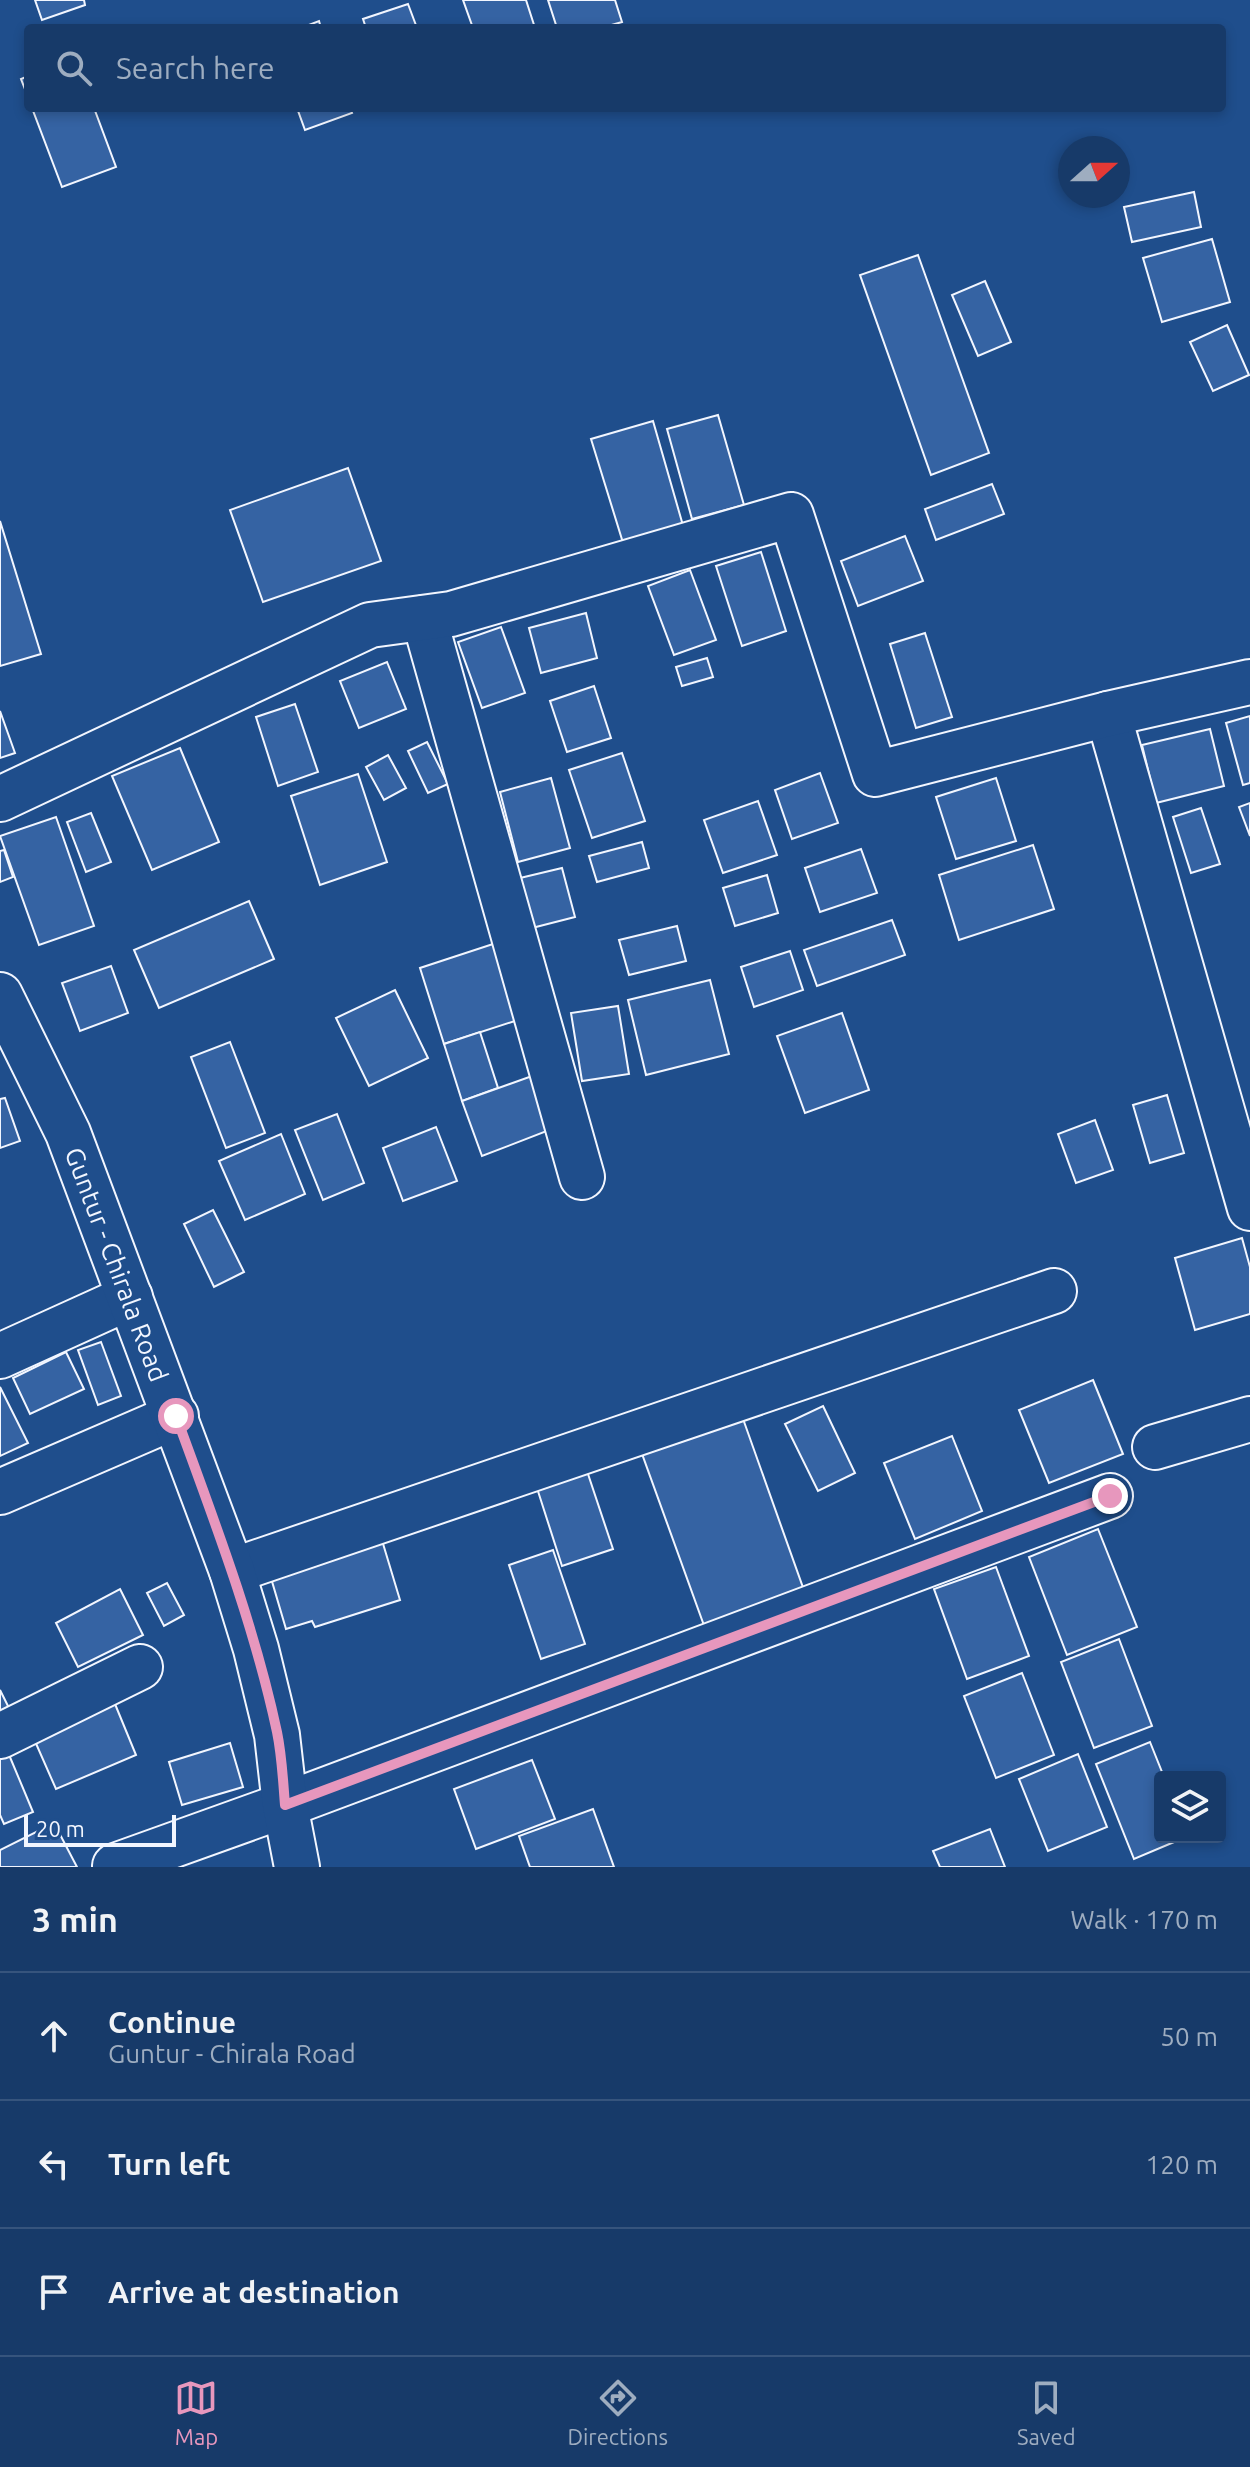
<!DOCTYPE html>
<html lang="en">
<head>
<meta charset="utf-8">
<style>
  :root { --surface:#173a69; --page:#20416f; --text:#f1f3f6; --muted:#9eadc0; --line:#36547d; --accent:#e797bd }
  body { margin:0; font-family:Ubuntu,sans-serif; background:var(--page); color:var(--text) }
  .controls { position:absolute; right:24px; bottom:24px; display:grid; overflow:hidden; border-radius:8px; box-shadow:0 4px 12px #0003 }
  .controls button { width:72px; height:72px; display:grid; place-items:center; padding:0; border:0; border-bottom:2px solid var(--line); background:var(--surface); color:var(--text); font:40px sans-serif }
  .compass { position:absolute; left:1058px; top:136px; width:72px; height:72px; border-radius:50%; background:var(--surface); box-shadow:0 4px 12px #0003; rotate:69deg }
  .scale { position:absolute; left:24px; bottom:20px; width:152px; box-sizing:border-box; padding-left:8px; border:4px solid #f2f6ff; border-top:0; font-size:22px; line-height:28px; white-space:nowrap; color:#f2f6ff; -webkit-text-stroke:6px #1f4e8c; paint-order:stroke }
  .stop { position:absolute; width:24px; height:24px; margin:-18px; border:6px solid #e797bd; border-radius:50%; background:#fff }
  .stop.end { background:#e797bd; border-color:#fff; box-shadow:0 2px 8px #0008 }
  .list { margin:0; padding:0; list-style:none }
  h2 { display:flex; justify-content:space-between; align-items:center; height:104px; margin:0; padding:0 32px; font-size:34px }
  h2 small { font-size:26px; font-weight:400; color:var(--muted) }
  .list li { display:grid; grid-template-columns:52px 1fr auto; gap:24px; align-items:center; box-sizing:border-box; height:128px; padding:0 32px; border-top:2px solid var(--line) }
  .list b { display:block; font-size:30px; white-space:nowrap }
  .list p { margin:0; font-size:26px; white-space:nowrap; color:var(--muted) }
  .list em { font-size:26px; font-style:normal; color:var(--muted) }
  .icon { flex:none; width:44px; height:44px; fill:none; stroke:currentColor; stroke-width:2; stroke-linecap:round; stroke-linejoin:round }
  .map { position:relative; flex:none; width:1250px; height:1867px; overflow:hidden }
  .search { position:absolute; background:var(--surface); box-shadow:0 4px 12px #0003; left:24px; right:24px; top:24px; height:88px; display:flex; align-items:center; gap:20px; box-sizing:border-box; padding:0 28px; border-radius:8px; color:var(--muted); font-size:30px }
  .sheet { height:488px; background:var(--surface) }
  nav { display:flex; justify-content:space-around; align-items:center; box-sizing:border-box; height:112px; border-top:2px solid var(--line); background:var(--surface); font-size:22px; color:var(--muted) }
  nav a { display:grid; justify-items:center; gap:4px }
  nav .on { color:var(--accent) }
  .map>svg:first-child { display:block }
</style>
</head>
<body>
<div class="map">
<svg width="1250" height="1867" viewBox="0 0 1250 1867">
  <rect width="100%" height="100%" fill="#1f4e8c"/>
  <g fill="#3563a3" stroke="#f2f6ff" stroke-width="2">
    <path d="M35,0H84L85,5L42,20Z"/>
    <path d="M463,0H526L535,28H473Z"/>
    <path d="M548,0H615L622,22L601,28H557Z"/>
    <path d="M408,4L417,28H366L363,19Z"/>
    <path d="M319,21L321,28H301Z"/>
    <path d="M28,76V97L21,79Z"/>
    <path d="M32,108H94L116,167L62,187Z"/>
    <path d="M297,108H350L352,113L305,130Z"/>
    <path d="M1194,192L1201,227L1132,242L1124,207Z"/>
    <path d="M1212,239L1230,302L1162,322L1143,258Z"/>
    <path d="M918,255L989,453L931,475L860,275Z"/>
    <path d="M985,281L1011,342L978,356L952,295Z"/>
    <path d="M1227,325L1249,375L1213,391L1190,342Z"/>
    <path d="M718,415L744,505L692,519L667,429Z"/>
    <path d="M653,421L684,529L624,546L591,439Z"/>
    <path d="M348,468L381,561L263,602L230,510Z"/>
    <path d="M992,484L1004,514L936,540L925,509Z"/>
    <path d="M0,521L41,654L0,666Z"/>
    <path d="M905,536L923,581L858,606L841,561Z"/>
    <path d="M761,552L786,631L742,646L716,566Z"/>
    <path d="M690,570L716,640L674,655L648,586Z"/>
    <path d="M586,613L597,658L541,673L529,628Z"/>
    <path d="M501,627L525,693L482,708L458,642Z"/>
    <path d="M925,633L952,717L916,728L890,644Z"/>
    <path d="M707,658L713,677L682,686L676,667Z"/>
    <path d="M387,662L406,709L359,728L340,681Z"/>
    <path d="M594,686L611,738L567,752L550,701Z"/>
    <path d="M295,704L318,772L278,786L256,717Z"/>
    <path d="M0,711L15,753L0,758Z"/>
    <path d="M1250,716V783L1243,785L1226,723Z"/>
    <path d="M1210,729L1224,786L1156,803L1142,745Z"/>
    <path d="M427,742L448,784L428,793L408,751Z"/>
    <path d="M180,748L219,842L152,870L112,776Z"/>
    <path d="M622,753L645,821L592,838L569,770Z"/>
    <path d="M388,755L406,788L384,800L366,767Z"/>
    <path d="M820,773L838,823L792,839L775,790Z"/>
    <path d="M358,774L387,862L320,885L291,796Z"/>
    <path d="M551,778L570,848L518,862L500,792Z"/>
    <path d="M996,778L1016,841L956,859L936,797Z"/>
    <path d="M758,801L777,855L723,873L704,820Z"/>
    <path d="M1250,803V836L1239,807Z"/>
    <path d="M1201,808L1220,864L1191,873L1173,817Z"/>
    <path d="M91,813L111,862L86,872L67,822Z"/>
    <path d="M56,817L94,926L39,945L0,836Z"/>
    <path d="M642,842L649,868L597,882L589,856Z"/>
    <path d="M1033,845L1054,909L959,940L939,875Z"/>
    <path d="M861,849L877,893L820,912L805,868Z"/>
    <path d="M4,850L13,877L0,882V851Z"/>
    <path d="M562,868L575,917L532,928L520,878Z"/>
    <path d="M767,875L778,913L735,926L723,888Z"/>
    <path d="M249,901L274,959L159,1008L134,950Z"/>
    <path d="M892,920L905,955L817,986L804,950Z"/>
    <path d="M677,926L686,961L629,975L619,940Z"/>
    <path d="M496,943L521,1019L444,1044L420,968Z"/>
    <path d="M790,951L803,990L754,1007L741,967Z"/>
    <path d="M111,966L128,1013L80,1031L62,983Z"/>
    <path d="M710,980L729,1054L646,1075L628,1000Z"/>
    <path d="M395,990L428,1058L369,1086L336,1018Z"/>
    <path d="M618,1006L629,1074L582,1081L571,1013Z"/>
    <path d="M842,1013L869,1090L805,1113L777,1036Z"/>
    <path d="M480,1032L498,1088L462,1101L444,1044Z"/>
    <path d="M230,1042L265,1133L226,1148L191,1057Z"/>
    <path d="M532,1076L552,1129L482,1156L462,1101Z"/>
    <path d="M1167,1095L1184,1153L1150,1163L1133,1105Z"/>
    <path d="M5,1098L20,1141L0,1148V1099Z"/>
    <path d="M337,1114L364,1183L323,1200L295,1130Z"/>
    <path d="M1095,1120L1113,1170L1076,1183L1058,1134Z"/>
    <path d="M436,1127L457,1181L403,1201L383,1148Z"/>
    <path d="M281,1134L305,1194L245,1220L219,1161Z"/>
    <path d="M213,1210L244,1272L214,1287L184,1224Z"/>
    <path d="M1242,1238L1250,1267V1314L1195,1330L1175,1258Z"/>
    <path d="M101,1342L121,1396L98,1405L78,1350Z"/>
    <path d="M66,1352L84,1389L30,1414L13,1378Z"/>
    <path d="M1093,1380L1123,1454L1049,1483L1019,1410Z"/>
    <path d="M0,1387L28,1443L0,1456Z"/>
    <path d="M823,1406L855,1473L818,1491L785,1424Z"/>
    <path d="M742,1416L806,1596L706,1631L641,1451Z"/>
    <path d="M952,1436L982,1511L915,1539L884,1463Z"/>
    <path d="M586,1468L613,1549L562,1566L536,1485Z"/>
    <path d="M1098,1529L1137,1627L1067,1655L1029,1557Z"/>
    <path d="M381,1537L400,1600L315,1627L312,1621L286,1629L271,1578Z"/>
    <path d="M553,1550L585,1644L541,1659L509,1565Z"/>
    <path d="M996,1567L1029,1656L967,1679L934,1589Z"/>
    <path d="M167,1583L184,1615L164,1626L147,1593Z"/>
    <path d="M120,1589L143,1635L78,1667L56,1623Z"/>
    <path d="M1119,1639L1152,1726L1094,1748L1061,1662Z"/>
    <path d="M1022,1673L1054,1755L996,1778L964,1696Z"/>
    <path d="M0,1690L9,1708L0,1712Z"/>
    <path d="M115,1704L136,1755L56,1789L34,1739Z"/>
    <path d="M1150,1742L1164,1777H1160V1837H1186L1134,1859L1096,1764Z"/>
    <path d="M230,1743L243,1787L182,1805L169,1762Z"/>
    <path d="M7,1750L33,1812L4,1824L0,1815V1753Z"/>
    <path d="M1078,1754L1107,1827L1048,1851L1019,1779Z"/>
    <path d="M532,1760L555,1819L476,1849L454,1789Z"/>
    <path d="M593,1809L614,1867H530L519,1836Z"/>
    <path d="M54,1823L77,1867H0V1850Z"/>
    <path d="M990,1829L1005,1867H940L933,1851Z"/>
  </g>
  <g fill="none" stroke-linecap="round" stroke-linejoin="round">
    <g stroke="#f2f6ff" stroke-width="48">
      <g id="street">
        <path d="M424,618L582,1177"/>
        <path d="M1108,714L1250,1208"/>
        <path d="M0,799L370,625L451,614L791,515L875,774L1108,714L1250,682"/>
        <path d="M0,1356L130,1297"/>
        <path d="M1155,1447L1250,1419"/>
        <path d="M0,1492L176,1416"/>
        <path d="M232,1571L1054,1291"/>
        <path d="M0,1736L140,1667"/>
        <path d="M115,1866L285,1805L1110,1496"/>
      </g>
    </g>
    <g stroke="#f2f6ff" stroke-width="48">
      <g id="primary">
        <path id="s1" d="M0,995L68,1133L232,1571L256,1649L277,1735L285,1805L297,1867"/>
      </g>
    </g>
    <use href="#street" stroke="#1f4e8c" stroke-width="44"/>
    <use href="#primary" stroke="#1f4e8c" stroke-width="44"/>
  </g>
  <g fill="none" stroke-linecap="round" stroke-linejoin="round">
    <path stroke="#e797bd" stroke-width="10" d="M176,1416C214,1520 254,1624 277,1732C282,1756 283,1781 285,1805L1110,1496"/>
  </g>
  <g text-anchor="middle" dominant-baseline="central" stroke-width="6" stroke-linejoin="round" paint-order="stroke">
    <g font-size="26" fill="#f2f6ff" stroke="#1f4e8c">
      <text stroke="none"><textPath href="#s1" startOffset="294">Guntur - Chirala Road</textPath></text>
    </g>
  </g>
</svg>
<div class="controls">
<button><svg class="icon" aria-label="layers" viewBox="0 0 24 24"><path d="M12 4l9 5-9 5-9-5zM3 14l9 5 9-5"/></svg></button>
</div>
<svg class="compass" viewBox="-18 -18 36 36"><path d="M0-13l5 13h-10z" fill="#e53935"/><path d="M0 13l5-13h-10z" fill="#9eadc0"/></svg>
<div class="scale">20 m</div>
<div class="stop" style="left:176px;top:1416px"></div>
<div class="stop end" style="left:1110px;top:1496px"></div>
<div class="search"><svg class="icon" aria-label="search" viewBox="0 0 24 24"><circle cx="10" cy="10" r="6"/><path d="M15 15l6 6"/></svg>Search here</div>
</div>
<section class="sheet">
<h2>3 min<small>Walk · 170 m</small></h2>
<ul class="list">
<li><svg class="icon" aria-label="ahead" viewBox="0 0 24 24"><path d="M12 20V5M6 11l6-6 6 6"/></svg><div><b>Continue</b><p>Guntur - Chirala Road</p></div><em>50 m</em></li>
<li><svg class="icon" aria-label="left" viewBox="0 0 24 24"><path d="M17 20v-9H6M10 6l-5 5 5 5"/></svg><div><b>Turn left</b></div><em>120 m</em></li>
<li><svg class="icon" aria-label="arrive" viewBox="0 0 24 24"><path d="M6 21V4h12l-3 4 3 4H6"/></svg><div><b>Arrive at destination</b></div></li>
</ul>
</section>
<nav>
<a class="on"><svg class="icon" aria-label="map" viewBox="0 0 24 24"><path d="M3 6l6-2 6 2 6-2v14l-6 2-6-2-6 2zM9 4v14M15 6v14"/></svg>Map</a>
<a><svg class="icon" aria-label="directions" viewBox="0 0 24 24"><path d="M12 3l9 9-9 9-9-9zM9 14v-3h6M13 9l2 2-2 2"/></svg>Directions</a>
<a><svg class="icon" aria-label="saved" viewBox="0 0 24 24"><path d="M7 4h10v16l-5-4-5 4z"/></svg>Saved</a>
</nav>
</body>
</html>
